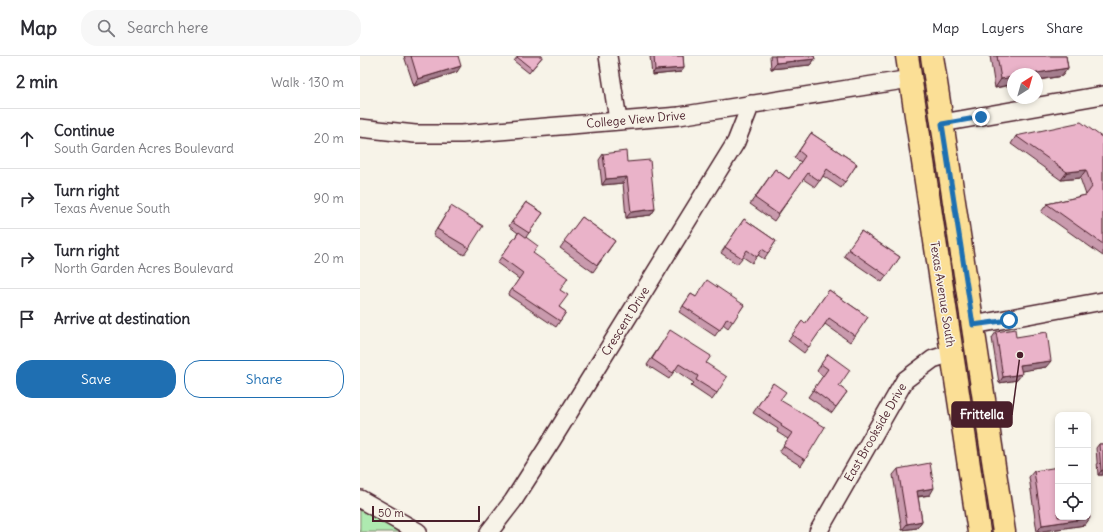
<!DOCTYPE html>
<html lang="en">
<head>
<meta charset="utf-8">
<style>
  :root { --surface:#fff; --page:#f7f7f7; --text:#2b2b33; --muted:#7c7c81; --line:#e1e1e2; --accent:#1f6fb2 }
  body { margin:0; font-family:Delius,sans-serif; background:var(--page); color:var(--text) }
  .controls { position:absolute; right:12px; bottom:12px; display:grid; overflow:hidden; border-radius:8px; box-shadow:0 2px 6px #0003 }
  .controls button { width:36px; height:36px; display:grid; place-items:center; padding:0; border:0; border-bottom:1px solid var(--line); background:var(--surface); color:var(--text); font:20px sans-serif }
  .compass { position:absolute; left:647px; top:12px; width:36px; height:36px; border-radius:50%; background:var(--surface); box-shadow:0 2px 6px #0003; rotate:37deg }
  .scale { position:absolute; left:12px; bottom:10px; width:108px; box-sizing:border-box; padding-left:4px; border:2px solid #4a1f2b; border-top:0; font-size:11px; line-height:14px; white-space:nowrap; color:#4a1f2b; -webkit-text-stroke:3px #f7f3e8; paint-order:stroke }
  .stop { position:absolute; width:12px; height:12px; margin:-9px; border:3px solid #1f6fb2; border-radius:50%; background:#fff }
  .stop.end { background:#1f6fb2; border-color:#fff; box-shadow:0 1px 4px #0008 }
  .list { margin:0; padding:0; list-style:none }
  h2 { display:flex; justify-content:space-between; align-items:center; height:52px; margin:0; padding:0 16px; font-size:17px }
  h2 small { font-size:13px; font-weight:400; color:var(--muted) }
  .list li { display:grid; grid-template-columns:26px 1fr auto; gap:12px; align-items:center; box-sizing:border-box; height:60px; padding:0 16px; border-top:1px solid var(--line) }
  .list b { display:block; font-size:15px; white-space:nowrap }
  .list p { margin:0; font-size:13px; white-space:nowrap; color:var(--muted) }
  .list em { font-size:13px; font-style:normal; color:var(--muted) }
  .actions { display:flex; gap:8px; padding:12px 16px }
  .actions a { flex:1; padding:9px 0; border:1px solid var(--accent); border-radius:16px; text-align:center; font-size:14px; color:var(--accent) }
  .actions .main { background:var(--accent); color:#fff }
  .icon { flex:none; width:22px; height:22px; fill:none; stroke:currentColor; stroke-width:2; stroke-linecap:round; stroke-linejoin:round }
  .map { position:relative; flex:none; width:743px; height:476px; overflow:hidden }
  header { display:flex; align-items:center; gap:24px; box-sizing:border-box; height:56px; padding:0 20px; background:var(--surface); border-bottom:1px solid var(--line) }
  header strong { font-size:19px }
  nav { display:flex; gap:22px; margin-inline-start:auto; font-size:14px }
  .search { width:280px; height:36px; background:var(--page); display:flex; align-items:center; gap:10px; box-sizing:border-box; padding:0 14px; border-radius:16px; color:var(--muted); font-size:15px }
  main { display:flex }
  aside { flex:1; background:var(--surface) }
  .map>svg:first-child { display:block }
</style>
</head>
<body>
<header>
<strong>Map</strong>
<div class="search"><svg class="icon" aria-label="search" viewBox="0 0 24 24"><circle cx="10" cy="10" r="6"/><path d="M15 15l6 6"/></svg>Search here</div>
<nav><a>Map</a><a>Layers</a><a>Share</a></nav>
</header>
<main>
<aside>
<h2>2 min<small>Walk · 130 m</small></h2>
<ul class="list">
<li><svg class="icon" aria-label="ahead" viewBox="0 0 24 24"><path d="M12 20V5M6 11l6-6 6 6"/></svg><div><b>Continue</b><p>South Garden Acres Boulevard</p></div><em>20 m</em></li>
<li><svg class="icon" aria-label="right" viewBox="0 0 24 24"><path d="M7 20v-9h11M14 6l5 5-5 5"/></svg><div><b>Turn right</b><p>Texas Avenue South</p></div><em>90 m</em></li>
<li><svg class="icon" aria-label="right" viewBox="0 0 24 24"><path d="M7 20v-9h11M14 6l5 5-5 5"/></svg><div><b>Turn right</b><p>North Garden Acres Boulevard</p></div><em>20 m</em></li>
<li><svg class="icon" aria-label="arrive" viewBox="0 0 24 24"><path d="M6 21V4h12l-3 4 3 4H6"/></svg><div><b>Arrive at destination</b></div></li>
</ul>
<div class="actions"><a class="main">Save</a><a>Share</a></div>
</aside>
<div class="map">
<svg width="743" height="476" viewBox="0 0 743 476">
  <rect width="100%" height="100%" fill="#f7f3e8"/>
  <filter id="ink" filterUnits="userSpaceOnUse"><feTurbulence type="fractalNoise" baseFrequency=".025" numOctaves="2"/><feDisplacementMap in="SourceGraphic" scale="8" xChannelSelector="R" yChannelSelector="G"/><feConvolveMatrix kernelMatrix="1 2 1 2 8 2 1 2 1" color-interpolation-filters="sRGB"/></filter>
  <g filter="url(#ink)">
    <path fill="#aeeab0" stroke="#7c846e" d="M0,443L58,476H0Z"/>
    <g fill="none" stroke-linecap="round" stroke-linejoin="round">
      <g stroke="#4a1f2b" stroke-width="20">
        <g id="minor">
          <path d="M248,0L258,64"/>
          <path d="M582,67L743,39"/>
          <path d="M0,72L55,78H102L319,60L550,23"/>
          <path d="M613,269L743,245"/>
          <path d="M0,443L58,476"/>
          <path d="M129,476L153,445L192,384L376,86L391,48"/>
          <path d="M458,476L545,324L573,303L592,297"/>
        </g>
      </g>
      <g stroke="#4a1f2b" stroke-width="25">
        <g id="major">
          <path d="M547,0L619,476"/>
          <path d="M572,0L644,476"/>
        </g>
      </g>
      <use href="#minor" stroke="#f7f3e8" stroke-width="17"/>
      <use href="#major" stroke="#fbdf96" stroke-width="22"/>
    </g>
    <g fill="#c99aad" stroke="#4a1f2b">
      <path d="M44,0H98L97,16L54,30Z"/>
      <path d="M158,0H183L169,17L154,5Z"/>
      <path d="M290,0H323L324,12L321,16L292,19Z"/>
      <path d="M410,0H454L455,3L450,9L411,13Z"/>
      <path d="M630,0H706L708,12L702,20L635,32Z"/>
      <path d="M451,77L497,108L481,132L463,120L455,131L443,123L414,165L390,148L415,113L429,123L441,106L434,102Z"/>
      <path d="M656,80L743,82V200L681,156L687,148L726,139L720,122L701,124L651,88Z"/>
      <path d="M243,98L267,106L295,153L291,159L266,162L263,127L242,129L239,104Z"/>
      <path d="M166,146L183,157L166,181L173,197L200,234L199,251L206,256L196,271L148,239L159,223L137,207L158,177L149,170Z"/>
      <path d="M91,150L109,192L104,199L73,179Z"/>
      <path d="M222,161L255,185L233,216L200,192Z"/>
      <path d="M384,163L416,185L404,203L398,199L392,207L383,201L377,208L361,197Z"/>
      <path d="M501,175L540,201L522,226L484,200Z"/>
      <path d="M469,234L508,261L490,286L465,268L444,297L428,285L442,265L445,268Z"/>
      <path d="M331,238L336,241L384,249L368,272L363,268L355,280L319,256Z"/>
      <path d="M636,276L686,311L661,315L657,324L639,327L632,282Z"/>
      <path d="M306,281L346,307L357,337L352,344L331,330L334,327L315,314L309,323L287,309Z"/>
      <path d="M468,298L479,330L487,336L472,357L448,341L463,320L457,315Z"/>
      <path d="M413,327L445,404L441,410L419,396L428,383L417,376L418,373L393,357Z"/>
      <path d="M739,388H743V419H738L736,392Z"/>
      <path d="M538,413L570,439L558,441L562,465L557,472L542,474L533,419Z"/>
      <path d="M674,415L725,469L677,476L669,421Z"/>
    </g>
    <g fill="#a47d8d" stroke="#4a1f2b">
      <path d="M455,3L450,9L411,13L416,7Z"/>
      <path d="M101,10L97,16L54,30L58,23Z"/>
      <path d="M324,12L321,16L292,19L295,14Z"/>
      <path d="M708,12L702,20L677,24V18H671Z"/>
      <path d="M653,21V28L635,32L641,23Z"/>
      <path d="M726,114L720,122L701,124L707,116Z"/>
      <path d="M267,121L263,127L242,129L246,123Z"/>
      <path d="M295,153L291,159L266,162L271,156Z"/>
      <path d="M691,305L686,311L656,316L660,309Z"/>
      <path d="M662,318L657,324L639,327L643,321Z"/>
      <path d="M743,414V419H738L741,415Z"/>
      <path d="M574,432L570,439L552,441L557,435Z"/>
      <path d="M730,462L725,469L677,476L682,469Z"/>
      <path d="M562,465L557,472L542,474L547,468Z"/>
    </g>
    <g fill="#eab3c9" stroke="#4a1f2b">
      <path d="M51,0H98L101,10L58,23Z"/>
      <path d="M158,0H183L172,13L157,1Z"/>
      <path d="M294,0H323L324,12L295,14Z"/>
      <path d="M415,0H454L455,3L416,7Z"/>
      <path d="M637,0H706L708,12L671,18H653V21L641,23Z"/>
      <path d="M721,66L743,82V188L687,148L726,139L732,131L726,114L707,116L656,80Z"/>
      <path d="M451,77L497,108L485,126L467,113L460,125L448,117L418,158L395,142L415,113L429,123L445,100L439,95Z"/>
      <path d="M266,95L267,106L290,104L295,153L271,156L267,121L246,123L243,98Z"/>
      <path d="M166,146L183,157L169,177L152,166Z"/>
      <path d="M91,150L123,170L109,192L77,173Z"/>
      <path d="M222,161L255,185L237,209L204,185Z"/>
      <path d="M384,163L416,185L408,197L402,193L397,201L387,194L382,202L365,191Z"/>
      <path d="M501,175L540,201L527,220L488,193Z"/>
      <path d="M159,176L178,190L173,197L208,222L200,234L208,239L199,251L206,256L200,265L152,233L163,217L141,201Z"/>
      <path d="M347,224L384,249L373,266L367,262L360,274L323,250L331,238L336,241Z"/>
      <path d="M469,234L508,261L495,280L469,262L449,291L432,279L442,265L445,268Z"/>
      <path d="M655,273L656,281L687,276L691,305L660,309L662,318L643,321L636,276Z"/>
      <path d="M310,274L351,300L346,307L367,321L357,337L336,324L338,320L319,308L313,317L292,303Z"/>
      <path d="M468,298L490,314L479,330L487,336L476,351L453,334L468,313L461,308Z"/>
      <path d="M413,327L426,336L420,344L465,371L445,404L423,390L432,377L421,370L422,368L397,351Z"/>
      <path d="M739,388H743V414L741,415Z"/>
      <path d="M570,407L574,432L557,435L562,465L547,468L538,413Z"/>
      <path d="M698,411V461H728V451L730,462L682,469L674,415Z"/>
    </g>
  </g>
  <g fill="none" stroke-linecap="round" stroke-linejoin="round" filter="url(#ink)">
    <path stroke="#1f6fb2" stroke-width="5" d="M621,61L582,68L613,269L649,264"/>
  </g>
  <g text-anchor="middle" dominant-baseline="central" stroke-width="3" stroke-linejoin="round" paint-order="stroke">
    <g font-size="12" fill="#4a1f2b" stroke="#f7f3e8">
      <text transform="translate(276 63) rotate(-5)">College View Drive</text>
      <text transform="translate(583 238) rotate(81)">Texas Avenue South</text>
      <text transform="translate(265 265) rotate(-58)">Crescent Drive</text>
      <text transform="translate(515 376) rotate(-60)">East Brookside Drive</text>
    </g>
  </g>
  <path fill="none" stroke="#4a1f2b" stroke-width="1.5" d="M660 299L652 359"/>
  <circle fill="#4a1f2b" stroke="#f7f3e8" stroke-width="1.5" cx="660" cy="299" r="4"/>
  <rect fill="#4a1f2b" stroke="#4a1f2b" stroke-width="1.5" x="592" y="346" width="60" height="25" rx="4"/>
  <g font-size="13" text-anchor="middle" font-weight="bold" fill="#fff">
    <text x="622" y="363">Frittella</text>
  </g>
</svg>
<div class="controls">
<button>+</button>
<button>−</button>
<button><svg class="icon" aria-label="locate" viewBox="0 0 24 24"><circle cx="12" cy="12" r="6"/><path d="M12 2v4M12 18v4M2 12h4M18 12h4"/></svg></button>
</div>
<svg class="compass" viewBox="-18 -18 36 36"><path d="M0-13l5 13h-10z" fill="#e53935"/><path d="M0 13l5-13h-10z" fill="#7c7c81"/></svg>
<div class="scale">50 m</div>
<div class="stop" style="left:649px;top:264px"></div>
<div class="stop end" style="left:621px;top:61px"></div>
</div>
</main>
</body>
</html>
